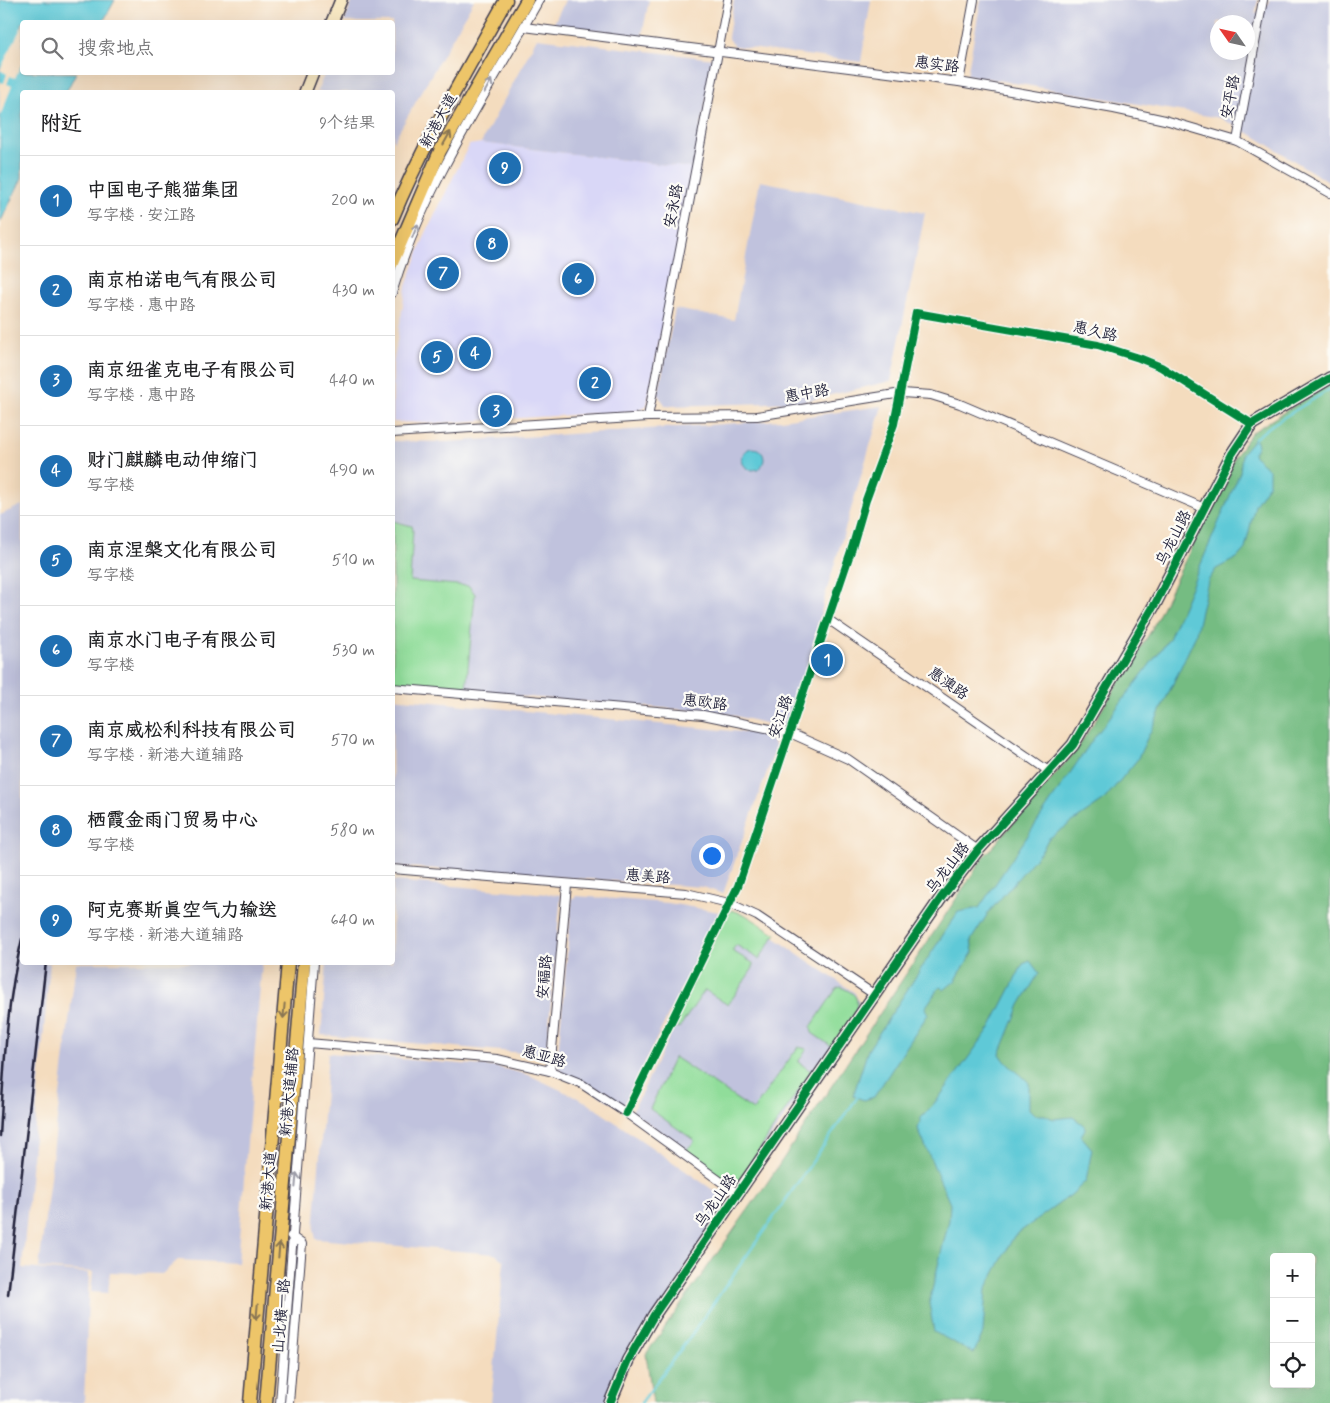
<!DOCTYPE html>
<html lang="zh">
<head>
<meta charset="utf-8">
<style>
  :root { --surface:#fff; --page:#f6f6f6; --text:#202124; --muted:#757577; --line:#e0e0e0; --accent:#1f6fb2 }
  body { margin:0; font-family:Mynerve,"LXGW WenKai TC",sans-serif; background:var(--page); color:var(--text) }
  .controls { position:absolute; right:15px; bottom:15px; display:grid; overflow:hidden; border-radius:5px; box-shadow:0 5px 20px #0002 }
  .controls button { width:45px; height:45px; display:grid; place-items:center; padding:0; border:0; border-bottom:1px solid var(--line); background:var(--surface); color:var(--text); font:25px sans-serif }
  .compass { position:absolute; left:1210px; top:15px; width:45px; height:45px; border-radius:50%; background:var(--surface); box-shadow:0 5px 20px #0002; rotate:304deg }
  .you { position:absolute; left:711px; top:855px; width:18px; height:18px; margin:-12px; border:4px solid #fff; border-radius:50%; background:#1a73e8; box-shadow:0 0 0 8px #1a73e833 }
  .badge { display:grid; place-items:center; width:32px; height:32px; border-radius:50%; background:var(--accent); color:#fff; font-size:16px; font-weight:700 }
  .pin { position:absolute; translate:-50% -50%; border:2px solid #fff; box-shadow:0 1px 5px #0006 }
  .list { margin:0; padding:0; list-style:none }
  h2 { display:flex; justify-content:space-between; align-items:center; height:65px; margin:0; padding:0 20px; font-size:21px }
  h2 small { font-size:16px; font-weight:400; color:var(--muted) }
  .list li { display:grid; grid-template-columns:32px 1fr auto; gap:15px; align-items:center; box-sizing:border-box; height:90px; padding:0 20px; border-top:1px solid var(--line) }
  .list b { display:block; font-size:19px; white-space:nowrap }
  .list p { margin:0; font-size:16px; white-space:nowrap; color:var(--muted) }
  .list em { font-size:16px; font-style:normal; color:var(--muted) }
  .icon { flex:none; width:28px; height:28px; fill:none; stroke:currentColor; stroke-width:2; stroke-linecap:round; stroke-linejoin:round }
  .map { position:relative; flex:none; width:1330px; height:1403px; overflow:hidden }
  .search { position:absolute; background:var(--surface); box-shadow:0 5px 20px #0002; left:20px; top:20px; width:375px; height:55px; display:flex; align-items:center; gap:12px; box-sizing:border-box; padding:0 18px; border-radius:5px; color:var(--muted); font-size:19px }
  .panel { position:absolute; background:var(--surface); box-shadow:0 5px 20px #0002; left:20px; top:90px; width:375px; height:875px; border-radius:5px }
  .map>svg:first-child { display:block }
</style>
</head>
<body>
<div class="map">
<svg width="1330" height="1403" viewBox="0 0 1330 1403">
  <rect width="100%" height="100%" fill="#fdfcf7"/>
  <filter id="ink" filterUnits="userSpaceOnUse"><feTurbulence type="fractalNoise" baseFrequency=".02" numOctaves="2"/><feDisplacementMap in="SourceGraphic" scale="10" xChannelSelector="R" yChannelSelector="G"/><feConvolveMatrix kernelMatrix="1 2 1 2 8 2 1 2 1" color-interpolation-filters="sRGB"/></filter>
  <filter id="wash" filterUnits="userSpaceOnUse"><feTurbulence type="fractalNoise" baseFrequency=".0096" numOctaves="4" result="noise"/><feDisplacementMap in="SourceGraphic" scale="20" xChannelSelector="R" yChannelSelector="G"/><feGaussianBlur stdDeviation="1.12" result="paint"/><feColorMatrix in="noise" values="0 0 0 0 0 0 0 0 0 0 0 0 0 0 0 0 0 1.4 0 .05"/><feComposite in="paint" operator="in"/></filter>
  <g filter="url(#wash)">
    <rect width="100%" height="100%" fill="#f4dcbe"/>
    <path fill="#d9d7f7" d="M481,143L693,168L647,405L638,411L436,423L393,422V365L406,286L425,235L469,145Z"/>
    <g fill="#c0c2dd" fill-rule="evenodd">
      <path d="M353,0H474L393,142L392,92H317L325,73L392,72V22H344Z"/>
      <path d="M565,0H649L642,36L553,25Z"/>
      <path d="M734,0H871L861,62L734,46L728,37Z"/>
      <path d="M981,0H1258L1255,14L1268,4L1269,0H1330V183L1256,137L1220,118L967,75ZM1218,22H1248V52H1218Z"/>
      <path d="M537,38L714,59L693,168L481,143Z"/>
      <path d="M760,181L925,213L891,381L801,402L666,406L658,395L675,309L734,320Z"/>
      <path d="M882,406L825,596L807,671L785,728L723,713L393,686L392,441L446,442L709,425L781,420Z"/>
      <path d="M22,505V962L50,963L22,1268L89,1273L84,1403H0V515Z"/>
      <path d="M392,698L753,733L769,737L776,747L723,894L703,887L393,866Z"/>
      <path d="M393,881L561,895L546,1055L321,1035L327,963L392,962Z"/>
      <path d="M576,896L668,903L719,912L622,1109L562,1073L557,1065L572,899Z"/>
      <path d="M731,912L753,923L855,993L859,1003L857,1013L741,1180L730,1181L632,1112Z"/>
      <path d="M76,963H262L237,1263L178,1260L162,1274L110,1272L108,1293L91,1292L93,1272L39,1268Z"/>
      <path d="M328,1053L497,1067L529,1075L586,1102L729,1201L606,1403H491L504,1261L495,1254L316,1239L314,1230Z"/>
    </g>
    <g fill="#90dd9a" stroke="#59806a">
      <path d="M393,521L412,526L413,530L410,581L469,586L475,594L466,690L393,684Z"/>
      <path d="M731,910L744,914L776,934L759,959L736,945L732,951L753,963V968L728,1005L705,990L679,1028L672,1024L726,915Z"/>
      <path d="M841,987C845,989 852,992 855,996C864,1010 839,1034 831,1046L812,1033L811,1027L837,988Z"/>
      <path d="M798,1047L807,1049L798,1062L811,1071L737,1184L732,1185L684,1152L695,1141L650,1109L674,1057L753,1110Z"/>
    </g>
    <path fill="#74bc82" stroke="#4b6f5e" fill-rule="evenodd" d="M1330,383V1403H653L646,1354L767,1183L984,857L1078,748L1151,631L1235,457L1251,433ZM1274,1257H1311V1384H1274Z"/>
    <g fill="#5ec9d7" stroke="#407689">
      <path d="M0,0H115L103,22H22V72L76,73L66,92H22V178L0,223Z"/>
      <path d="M1255,438L1258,445L1253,455L1269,469V484L1255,505L1245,549L1237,558L1216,569L1208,581L1195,637L1137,760L1103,801L1048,839L1043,849L989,912L971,940L973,952L955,981L944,990L940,986L925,1008L928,1014L874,1097L864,1100L853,1096L868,1050L958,912L979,908L1091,742L1169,639L1240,472L1242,453Z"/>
      <circle cx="753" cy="459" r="11"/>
      <path d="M1030,961L1039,973L1020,1005L1000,1054C1010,1070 1018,1070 1029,1083V1109L1035,1115H1045L1053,1119L1073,1117L1086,1127L1081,1136L1092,1149L1086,1181L1071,1195L1014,1236L986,1289L983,1333L974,1353L934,1332L929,1303L949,1220L950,1204L918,1129L921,1118L938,1099L990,1028L1023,964Z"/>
    </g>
    <path fill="#f4dcbe" d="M22,26V63L15,78L10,76L7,84L12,86L0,116V82L4,83L7,74L0,70Z"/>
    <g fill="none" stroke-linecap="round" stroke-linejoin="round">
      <g stroke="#5ec9d7" stroke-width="2.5">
        <path d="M1255,438L1273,424L1330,389"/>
        <path d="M641,1403L687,1341L857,1098"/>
      </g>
    </g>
  </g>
  <g filter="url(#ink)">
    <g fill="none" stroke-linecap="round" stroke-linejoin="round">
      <g stroke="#423e4f" stroke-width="10">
        <g id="street">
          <path d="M524,27L959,82L1114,109L1165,120L1237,141L1330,193"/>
          <path d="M959,82L974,0"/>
          <path d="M1237,141L1263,0"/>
          <path d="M392,293C424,186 485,96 539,0"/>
          <path d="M648,417L728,0"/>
          <path d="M392,433L648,417L757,416L902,393L931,395L960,404L1204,508"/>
          <path d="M829,620L1050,772"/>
          <path d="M392,688L703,715L790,733L848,759L978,850"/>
          <path d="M392,869L686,893L729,903L757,916L875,995"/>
          <path d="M308,1043L497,1059L550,1071L580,1083L626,1113L738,1194"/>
          <path d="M550,1071L567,885"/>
          <path d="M626,1113L738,886L852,548L866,500L894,424L916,313L1098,345L1139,358L1161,367L1252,424"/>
          <path d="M280,1403L314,962"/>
          <path d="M289,1403L302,1244L291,1236"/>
        </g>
      </g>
      <g stroke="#423e4f" stroke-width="14">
        <g id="secondary">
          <path d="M332,22L341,0"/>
          <path d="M305,92L313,72"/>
          <path d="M610,1403L628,1360L654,1315L941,898L978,850L1073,745L1155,604L1232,454L1252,424L1330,378"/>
        </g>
      </g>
      <g stroke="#423e4f" stroke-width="15">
        <g id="primary">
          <path d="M392,219C424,142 466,72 506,0"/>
          <path d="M392,263L440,151L527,0"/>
          <path d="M250,1403L288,962"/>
          <path d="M266,1403L304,962"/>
        </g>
      </g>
      <use href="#street" stroke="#fff" stroke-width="8"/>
      <use href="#secondary" stroke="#f8e8c3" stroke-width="11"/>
      <use href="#primary" stroke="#edc569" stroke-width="12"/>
      <g stroke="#22223b" stroke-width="2.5">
        <path d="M0,1136C4,1069 6,1004 22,939"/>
        <path d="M8,1295L46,962"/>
      </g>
      <g stroke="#fdfcf7" stroke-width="11">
        <g id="cycleway">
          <path d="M626,1113L738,886L852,548L866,500L894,424L916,313L1098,345L1139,358L1161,367L1252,424"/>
          <path d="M610,1403L628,1360L654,1315L941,898L978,850L1073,745L1155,604L1232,454L1252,424L1330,378"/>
        </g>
      </g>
      <use href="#cycleway" stroke="#00873e" stroke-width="8"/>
    </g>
    <defs><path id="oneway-shaft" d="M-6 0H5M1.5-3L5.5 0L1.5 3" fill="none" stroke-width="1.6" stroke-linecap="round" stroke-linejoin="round" transform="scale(1.25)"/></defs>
    <g stroke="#9c9ca7">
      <use href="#oneway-shaft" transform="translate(488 86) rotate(-62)"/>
      <use href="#oneway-shaft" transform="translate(415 231) rotate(-68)"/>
      <use href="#oneway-shaft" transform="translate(296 1180) rotate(-85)"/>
    </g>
    <g stroke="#887452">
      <use href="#oneway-shaft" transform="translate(447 138) rotate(-61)"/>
      <use href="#oneway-shaft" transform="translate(284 1011) rotate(95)"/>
      <use href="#oneway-shaft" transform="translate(279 1250) rotate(-85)"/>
      <use href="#oneway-shaft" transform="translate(257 1312) rotate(95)"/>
    </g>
  </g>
  <g text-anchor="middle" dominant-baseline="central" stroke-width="4.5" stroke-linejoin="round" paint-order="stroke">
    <g font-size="15" fill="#22223b" stroke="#fdfcf7">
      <text transform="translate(937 65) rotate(7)">惠实路</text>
      <text transform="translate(1231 97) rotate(-79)">安平路</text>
      <text transform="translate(439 121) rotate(-61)">新港大道</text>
      <text transform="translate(674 206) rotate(-79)">安永路</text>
      <text transform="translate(1095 332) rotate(13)">惠久路</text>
      <text transform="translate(807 394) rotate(-10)">惠中路</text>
      <text transform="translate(1174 538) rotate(-63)">乌龙山路</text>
      <text transform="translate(948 684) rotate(35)">惠澳路</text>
      <text transform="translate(705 703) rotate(7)">惠欧路</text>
      <text transform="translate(781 717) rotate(-71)">安江路</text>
      <text transform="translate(948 868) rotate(-52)">乌龙山路</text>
      <text transform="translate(648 877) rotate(4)">惠美路</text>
      <text transform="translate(545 977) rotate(-85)">安福路</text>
      <text transform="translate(544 1057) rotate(16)">惠亚路</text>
      <text transform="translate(290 1092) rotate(-85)">新港大道辅路</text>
      <text transform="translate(269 1181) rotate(-85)">新港大道</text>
      <text transform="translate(716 1201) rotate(-55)">乌龙山路</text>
      <text transform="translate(282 1316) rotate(-85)">山北横一路</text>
    </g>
  </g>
</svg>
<div class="controls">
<button>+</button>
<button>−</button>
<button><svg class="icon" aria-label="locate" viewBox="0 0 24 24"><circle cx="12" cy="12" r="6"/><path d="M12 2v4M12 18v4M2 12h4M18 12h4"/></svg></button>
</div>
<svg class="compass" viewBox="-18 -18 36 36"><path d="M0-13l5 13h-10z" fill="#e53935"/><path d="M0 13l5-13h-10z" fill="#757577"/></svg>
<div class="you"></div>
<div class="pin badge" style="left:827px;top:660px">1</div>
<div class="pin badge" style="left:595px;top:383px">2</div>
<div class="pin badge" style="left:496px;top:411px">3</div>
<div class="pin badge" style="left:475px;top:353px">4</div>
<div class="pin badge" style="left:437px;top:357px">5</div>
<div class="pin badge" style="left:578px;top:279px">6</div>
<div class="pin badge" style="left:443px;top:273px">7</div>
<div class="pin badge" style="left:492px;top:244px">8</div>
<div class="pin badge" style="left:505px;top:168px">9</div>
<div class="search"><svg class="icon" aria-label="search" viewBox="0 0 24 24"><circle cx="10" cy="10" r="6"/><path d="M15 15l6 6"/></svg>搜索地点</div>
<section class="panel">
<h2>附近<small>9个结果</small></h2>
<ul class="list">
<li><span class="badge">1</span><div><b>中国电子熊猫集团</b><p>写字楼 · 安江路</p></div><em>200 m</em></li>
<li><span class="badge">2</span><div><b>南京柏诺电气有限公司</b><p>写字楼 · 惠中路</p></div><em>430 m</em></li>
<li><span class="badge">3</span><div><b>南京纽雀克电子有限公司</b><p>写字楼 · 惠中路</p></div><em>440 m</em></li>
<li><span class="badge">4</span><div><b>财门麒麟电动伸缩门</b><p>写字楼</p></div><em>490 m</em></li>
<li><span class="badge">5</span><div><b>南京涅槃文化有限公司</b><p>写字楼</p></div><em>510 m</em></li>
<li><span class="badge">6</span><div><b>南京水门电子有限公司</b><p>写字楼</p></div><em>530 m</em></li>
<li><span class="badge">7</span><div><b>南京威松利科技有限公司</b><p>写字楼 · 新港大道辅路</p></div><em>570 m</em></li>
<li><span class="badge">8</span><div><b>栖霞金雨门贸易中心</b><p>写字楼</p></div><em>580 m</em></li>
<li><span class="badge">9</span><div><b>阿克赛斯真空气力输送</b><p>写字楼 · 新港大道辅路</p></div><em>640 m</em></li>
</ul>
</section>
</div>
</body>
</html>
